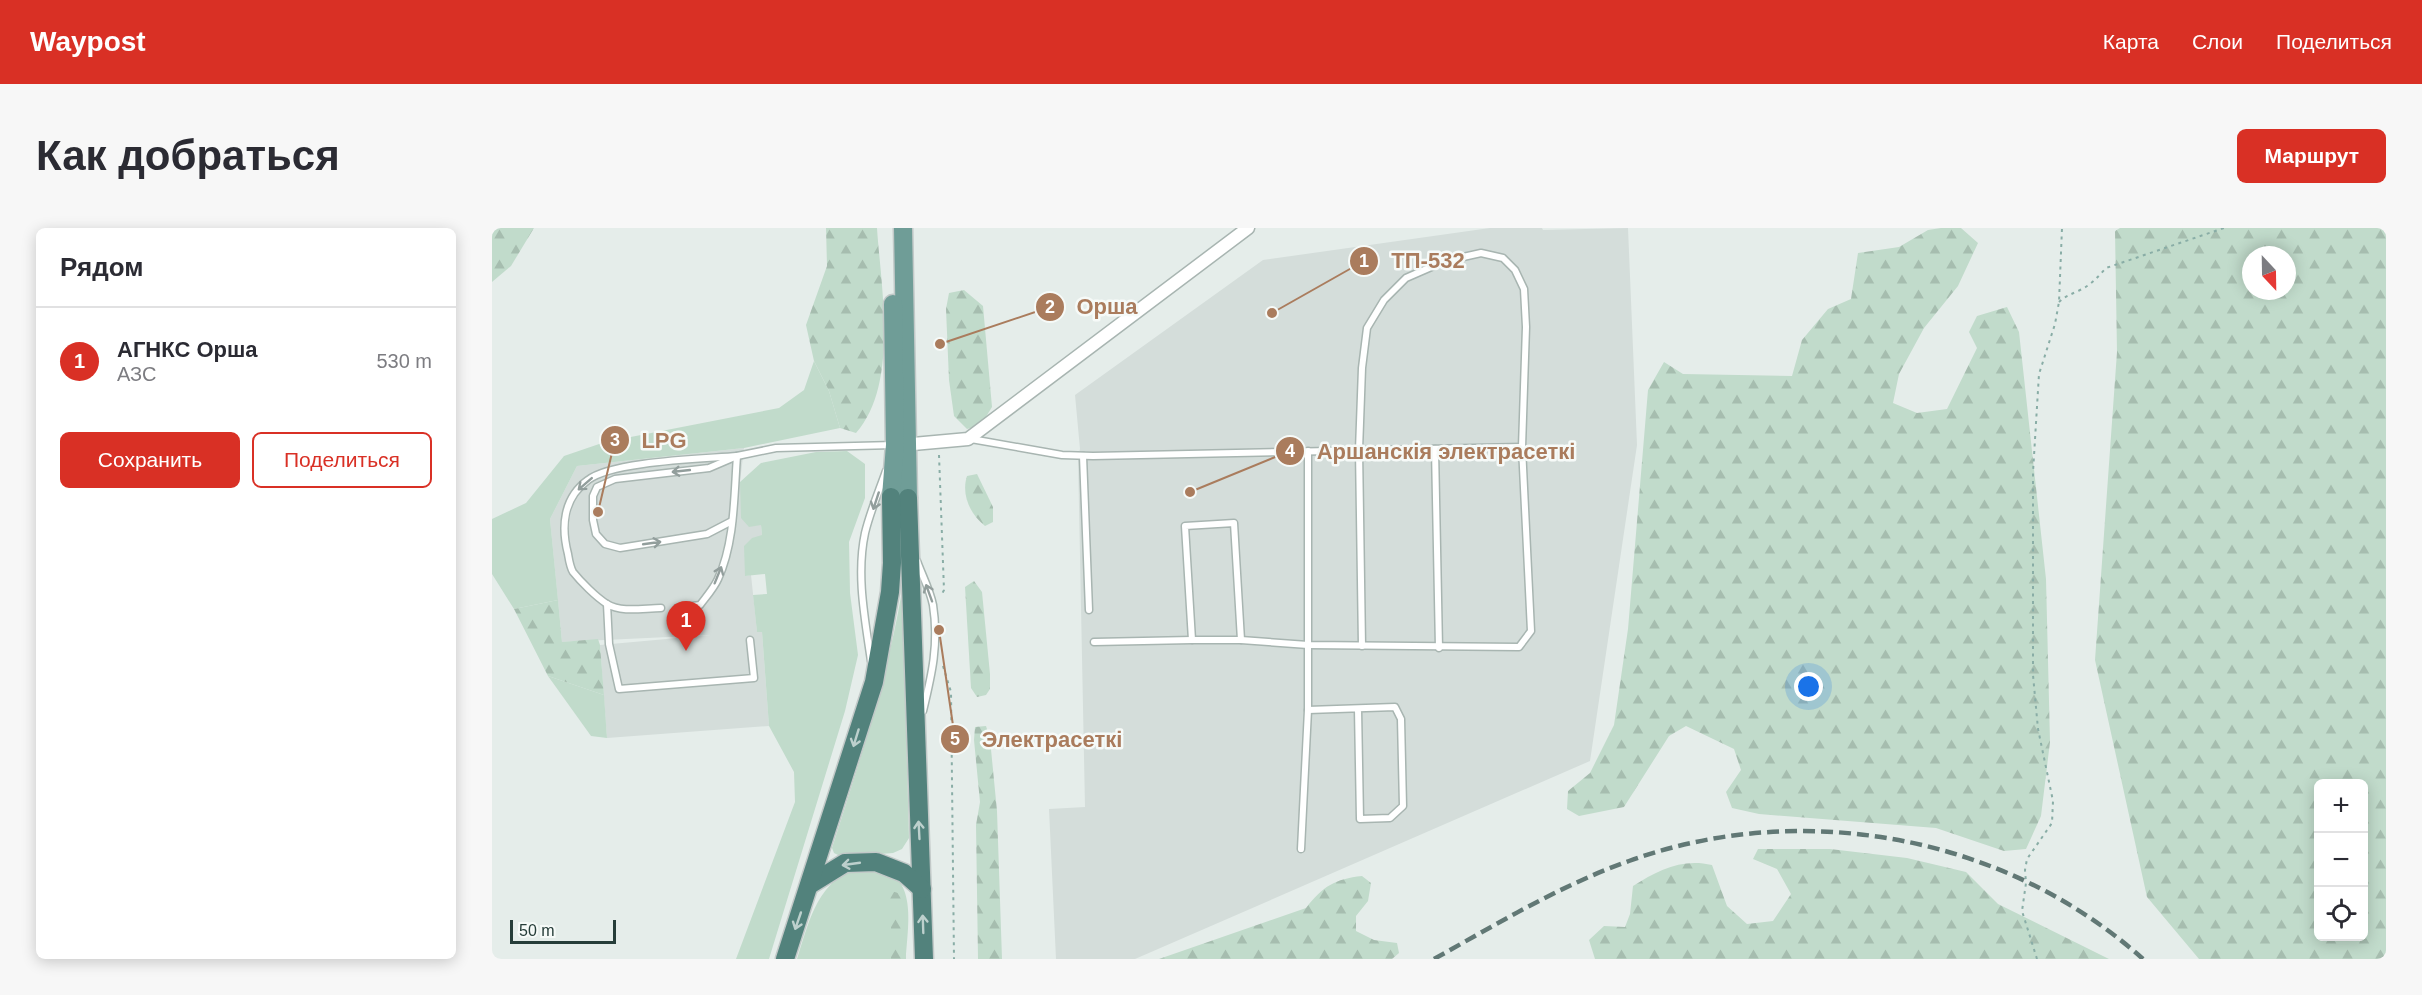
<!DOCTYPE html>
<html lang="ru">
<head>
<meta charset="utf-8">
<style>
  :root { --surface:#fff; --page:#f7f7f7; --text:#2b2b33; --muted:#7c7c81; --line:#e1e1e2; --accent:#d93025 }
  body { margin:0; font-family:Arial,sans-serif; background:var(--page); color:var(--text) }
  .controls { position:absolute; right:18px; bottom:18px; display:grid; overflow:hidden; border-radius:9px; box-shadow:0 3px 15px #0003 }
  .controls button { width:54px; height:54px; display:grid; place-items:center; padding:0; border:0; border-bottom:2px solid var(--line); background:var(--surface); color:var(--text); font:30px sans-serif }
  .compass { position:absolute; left:1750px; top:18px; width:54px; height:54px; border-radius:50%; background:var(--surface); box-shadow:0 3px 15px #0003; rotate:158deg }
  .scale { position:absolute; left:18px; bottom:15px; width:106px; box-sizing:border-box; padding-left:6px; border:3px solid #263d39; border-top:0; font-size:16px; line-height:21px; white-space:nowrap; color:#263d39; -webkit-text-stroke:4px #f6faf8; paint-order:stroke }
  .you { position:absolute; left:1317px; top:459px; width:21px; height:21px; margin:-15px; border:4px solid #fff; border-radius:50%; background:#1a73e8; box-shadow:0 0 0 9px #1a73e833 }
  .badge { display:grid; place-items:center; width:39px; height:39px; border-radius:50%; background:var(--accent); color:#fff; font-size:20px; font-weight:700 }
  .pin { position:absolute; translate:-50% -50px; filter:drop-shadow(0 2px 3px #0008) }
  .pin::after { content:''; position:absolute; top:32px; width:21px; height:18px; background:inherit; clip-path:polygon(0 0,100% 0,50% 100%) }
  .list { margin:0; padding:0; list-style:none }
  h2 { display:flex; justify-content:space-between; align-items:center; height:78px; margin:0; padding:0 24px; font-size:26px }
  h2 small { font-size:20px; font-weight:400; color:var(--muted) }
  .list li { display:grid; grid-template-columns:39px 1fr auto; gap:18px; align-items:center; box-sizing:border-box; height:108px; padding:0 24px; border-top:2px solid var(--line) }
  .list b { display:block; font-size:22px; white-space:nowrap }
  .list p { margin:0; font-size:20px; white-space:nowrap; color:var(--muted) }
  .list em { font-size:20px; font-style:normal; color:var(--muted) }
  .actions { display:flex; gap:12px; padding:18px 24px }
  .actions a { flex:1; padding:14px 0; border:2px solid var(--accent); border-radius:9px; text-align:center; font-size:21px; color:var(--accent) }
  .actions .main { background:var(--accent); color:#fff }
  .icon { flex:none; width:33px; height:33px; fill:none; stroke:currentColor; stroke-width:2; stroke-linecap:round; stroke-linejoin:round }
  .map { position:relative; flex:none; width:1894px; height:731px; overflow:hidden; border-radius:9px }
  header { display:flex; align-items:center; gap:36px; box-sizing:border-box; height:84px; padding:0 30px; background:var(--accent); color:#fff }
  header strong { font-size:28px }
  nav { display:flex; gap:33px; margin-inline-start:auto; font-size:21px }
  .intro { display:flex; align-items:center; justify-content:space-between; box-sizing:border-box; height:144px; padding:0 36px }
  h1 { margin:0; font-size:42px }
  .button { padding:15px 27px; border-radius:9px; background:var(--accent); color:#fff; font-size:21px; font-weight:700 }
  main { display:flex; gap:36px; padding:0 36px }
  aside { flex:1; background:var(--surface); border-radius:9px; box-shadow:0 3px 15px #0003 }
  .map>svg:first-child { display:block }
</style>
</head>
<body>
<header>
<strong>Waypost</strong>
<nav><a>Карта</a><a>Слои</a><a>Поделиться</a></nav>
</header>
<div class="intro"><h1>Как добраться</h1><a class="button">Маршрут</a></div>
<main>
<aside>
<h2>Рядом<small></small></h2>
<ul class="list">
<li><span class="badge">1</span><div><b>АГНКС Орша</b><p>АЗС</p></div><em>530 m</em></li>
</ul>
<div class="actions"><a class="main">Сохранить</a><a>Поделиться</a></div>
</aside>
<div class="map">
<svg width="1894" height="731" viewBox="0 0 1894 731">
  <defs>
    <pattern id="forest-firs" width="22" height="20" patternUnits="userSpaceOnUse" patternTransform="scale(1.5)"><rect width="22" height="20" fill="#c1dbcb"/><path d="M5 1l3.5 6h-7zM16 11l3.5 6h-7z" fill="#a6bdaf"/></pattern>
  </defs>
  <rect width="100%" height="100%" fill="#e5edea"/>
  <g fill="#d4ddda">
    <path d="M998,0H1050L1051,2L1136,0L1145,217L1098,533L643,731H564L557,581L593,579L586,228L588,221L583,167L771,32Z"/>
    <path d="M252,220L248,254L269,297L270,307L254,348L259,347L265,404H270L277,498L115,510L108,417L219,407L70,414L58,291L85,238Z"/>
  </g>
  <g fill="#c1dbcb">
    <path d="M322,133L337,163L348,200L252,220L85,238L58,291L66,372L22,381L0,346V291L34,275L72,228L113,214L287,180L312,162Z"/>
    <path d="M355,223L373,236V270L357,314L358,365L366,427L353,483L277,731H244L303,574L302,544L277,498L270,404H265L261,367L275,366L273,346L253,348L252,318L260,310L270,307L269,297L257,299L249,290L248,254L269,235L324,224Z"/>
    <path d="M410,363L417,610L410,621L401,625L350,629L342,625L340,620C367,535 395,451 410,363Z"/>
    <path d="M56,448L112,467L115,510L99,508Z"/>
    <path d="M359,642C369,642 383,639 392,642C426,655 415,703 414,731H305C316,697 324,658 359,642Z"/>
  </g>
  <g fill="url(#forest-firs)" fill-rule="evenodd">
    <path d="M0,0H42L19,38L0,54Z"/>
    <path d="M334,0H385C389,60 407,156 364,205L348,200L337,163L322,133L314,97L335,38Z"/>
    <path d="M1449,0H1469L1486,15L1466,58L1432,100L1407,146L1401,175L1425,185L1455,181L1485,120L1477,104L1485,88L1515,79L1527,104L1554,351L1558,514L1549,588L1534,621L1512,623L1444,600L1267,586L1240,580L1234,564L1249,542L1242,521L1194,498L1177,508L1132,579L1087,588L1075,581L1076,563L1098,545L1122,497L1136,401L1156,162L1172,134L1191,146L1300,148L1310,112L1336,81L1359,71L1366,25L1407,19L1436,2Z"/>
    <path d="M1628,0H1894V731H1707L1655,669L1603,432L1625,124L1623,3ZM1759,27H1795V63H1759ZM1826,556H1872V708H1826Z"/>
    <path d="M472,62L491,78L500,179L489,197L475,201L462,188L457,152L454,81L457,65Z"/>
    <path d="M485,246L501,279V294L493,298C478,286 469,267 475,248Z"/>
    <path d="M482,353L490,364L498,446V461L494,467L485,469L479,460L473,359Z"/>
    <path d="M66,372L70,414L106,411L108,417L112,467L56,448L22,381Z"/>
    <path d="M494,498L498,511L505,583L510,731H486L484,597L488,574L482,512L483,499Z"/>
    <path d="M1266,621H1338L1415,630L1474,644L1506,676L1617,731H1103L1097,712L1112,698L1133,699L1138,686L1141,658C1166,642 1190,630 1220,637L1235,678L1255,696L1281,693L1299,666L1285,641L1261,631Z"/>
    <path d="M870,648L879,655L876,673L864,688V703L882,712L905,715L907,725L900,731H667L814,680C831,658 843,651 870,648Z"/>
    <path d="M396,662L406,665L411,673L414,731H399V693L393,672Z"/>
  </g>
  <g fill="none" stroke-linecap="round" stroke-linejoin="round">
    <g stroke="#a8b5b1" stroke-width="9">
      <g id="service">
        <path d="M479,211L570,227L601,228L1030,219L1039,403L1027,419L816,417L749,412H700L602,414"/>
        <path d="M943,221L947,420"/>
        <path d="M591,228L597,382"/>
        <path d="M240,293L215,306L128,320L113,316L104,306L101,292V268L105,259L123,251L217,240L245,228L284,220L402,217"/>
        <path d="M425,333C430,347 438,362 441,377C447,416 440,446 431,483"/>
        <path d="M115,376L117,416L127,461L262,450L258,412"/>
        <path d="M169,380C152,380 130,385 115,376C104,369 89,354 81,344C78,339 77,332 76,326C69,299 71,270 96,252C120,233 211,231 245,228C242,267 243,314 226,351C222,360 214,369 208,377L185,380"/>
        <path d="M700,412L693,298L742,295L749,412"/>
        <path d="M870,418L867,222L870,140L875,100L892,72L914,50L953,33L989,25L1011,30L1023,42L1032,61L1034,99L1030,219"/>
        <path d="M379,433C373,391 364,347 373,305C378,284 387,263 394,243"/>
        <path d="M816,482L903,479L909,491L911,578L898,590L868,591L866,481"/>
        <path d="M809,621L816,482V223"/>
      </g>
    </g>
    <g stroke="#a8b5b1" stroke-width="15">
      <path id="minor" d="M410,217L476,211L756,0"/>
    </g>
    <g stroke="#c2c9c8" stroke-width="21">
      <g id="primary">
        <path d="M411,0L416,270"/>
        <path d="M399,269L403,217L401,76"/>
      </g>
    </g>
    <g stroke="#c2c9c8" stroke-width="21">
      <g id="trunk">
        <path d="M416,270L432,731"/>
        <path d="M319,656L353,635L384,634L412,645L430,661"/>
        <path d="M293,731L382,454L398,364L400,335L399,269"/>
      </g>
    </g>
    <g stroke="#89ada6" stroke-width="2" stroke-dasharray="3 4.5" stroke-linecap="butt">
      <path d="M1567,74C1573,68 1580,66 1588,62C1599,57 1606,49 1614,40L1732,0"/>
      <path d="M447,227L452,362L449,368"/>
      <path d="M451,438L459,464L462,731"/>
      <path d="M1545,731L1530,683L1534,655L1533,642L1535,631L1560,595L1561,573L1546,501L1541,447V244L1547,146L1563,96L1567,74L1570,0"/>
    </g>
    <use href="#service" stroke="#fff" stroke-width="6"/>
    <use href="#minor" stroke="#fff" stroke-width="12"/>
    <use href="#primary" stroke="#6f9d97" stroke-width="18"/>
    <use href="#trunk" stroke="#52827c" stroke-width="18"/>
    <path stroke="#617875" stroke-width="4.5" stroke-dasharray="12 6" stroke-linecap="butt" d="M942,731C1005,696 1069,657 1137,633C1310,570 1514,608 1651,731"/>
  </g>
  <defs><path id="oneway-shaft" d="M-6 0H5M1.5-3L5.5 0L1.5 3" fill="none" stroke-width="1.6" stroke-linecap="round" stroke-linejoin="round" transform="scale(1.5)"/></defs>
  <g stroke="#929e9c">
    <use href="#oneway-shaft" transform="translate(189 243) rotate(174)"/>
    <use href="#oneway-shaft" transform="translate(93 256) rotate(139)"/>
    <use href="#oneway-shaft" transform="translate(384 273) rotate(108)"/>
    <use href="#oneway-shaft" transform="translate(160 315) rotate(-8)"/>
    <use href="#oneway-shaft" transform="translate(226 347) rotate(-68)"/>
    <use href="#oneway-shaft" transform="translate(437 365) rotate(-110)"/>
  </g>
  <g stroke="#bdd0cd">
    <use href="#oneway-shaft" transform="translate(364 510) rotate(107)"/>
    <use href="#oneway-shaft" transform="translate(427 602) rotate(-93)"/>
    <use href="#oneway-shaft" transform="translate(359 636) rotate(172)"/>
    <use href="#oneway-shaft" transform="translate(306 693) rotate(109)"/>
    <use href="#oneway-shaft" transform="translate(431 696) rotate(-92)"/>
  </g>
  <path fill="none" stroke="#aa7c5d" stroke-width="2" d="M780 85L872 33M448 116L558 79M106 284L123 212M698 264L798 223M447 402L463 511"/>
  <g fill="#aa7c5d" stroke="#f6faf8" stroke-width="2">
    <circle cx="780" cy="85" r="6"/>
    <circle cx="448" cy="116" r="6"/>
    <circle cx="106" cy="284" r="6"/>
    <circle cx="698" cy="264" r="6"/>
    <circle cx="447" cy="402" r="6"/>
    <circle cx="872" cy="33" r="15"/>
    <circle cx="558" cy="79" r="15"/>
    <circle cx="123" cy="212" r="15"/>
    <circle cx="798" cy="223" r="15"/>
    <circle cx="463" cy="511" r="15"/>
  </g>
  <g font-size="18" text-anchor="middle" font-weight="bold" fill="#fff">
    <text x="872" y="39">1</text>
    <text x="558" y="85">2</text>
    <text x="123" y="218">3</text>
    <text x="798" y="229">4</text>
    <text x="463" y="517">5</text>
  </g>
  <g font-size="22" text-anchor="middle" font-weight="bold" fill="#aa7c5d" stroke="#f6faf8" stroke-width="5" stroke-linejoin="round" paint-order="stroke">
    <text x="936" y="40">ТП-532</text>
    <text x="615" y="86">Орша</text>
    <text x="172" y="220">LPG</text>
    <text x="954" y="231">Аршанскія электрасеткі</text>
    <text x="560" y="519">Электрасеткі</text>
  </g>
</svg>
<div class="controls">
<button>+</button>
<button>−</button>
<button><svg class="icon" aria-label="locate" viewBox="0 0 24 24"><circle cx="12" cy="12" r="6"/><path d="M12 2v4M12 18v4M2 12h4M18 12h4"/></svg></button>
</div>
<svg class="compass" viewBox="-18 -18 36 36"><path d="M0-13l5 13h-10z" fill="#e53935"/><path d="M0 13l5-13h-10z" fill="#7c7c81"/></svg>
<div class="scale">50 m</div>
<div class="you"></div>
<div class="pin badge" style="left:194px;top:423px">1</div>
</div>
</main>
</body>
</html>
